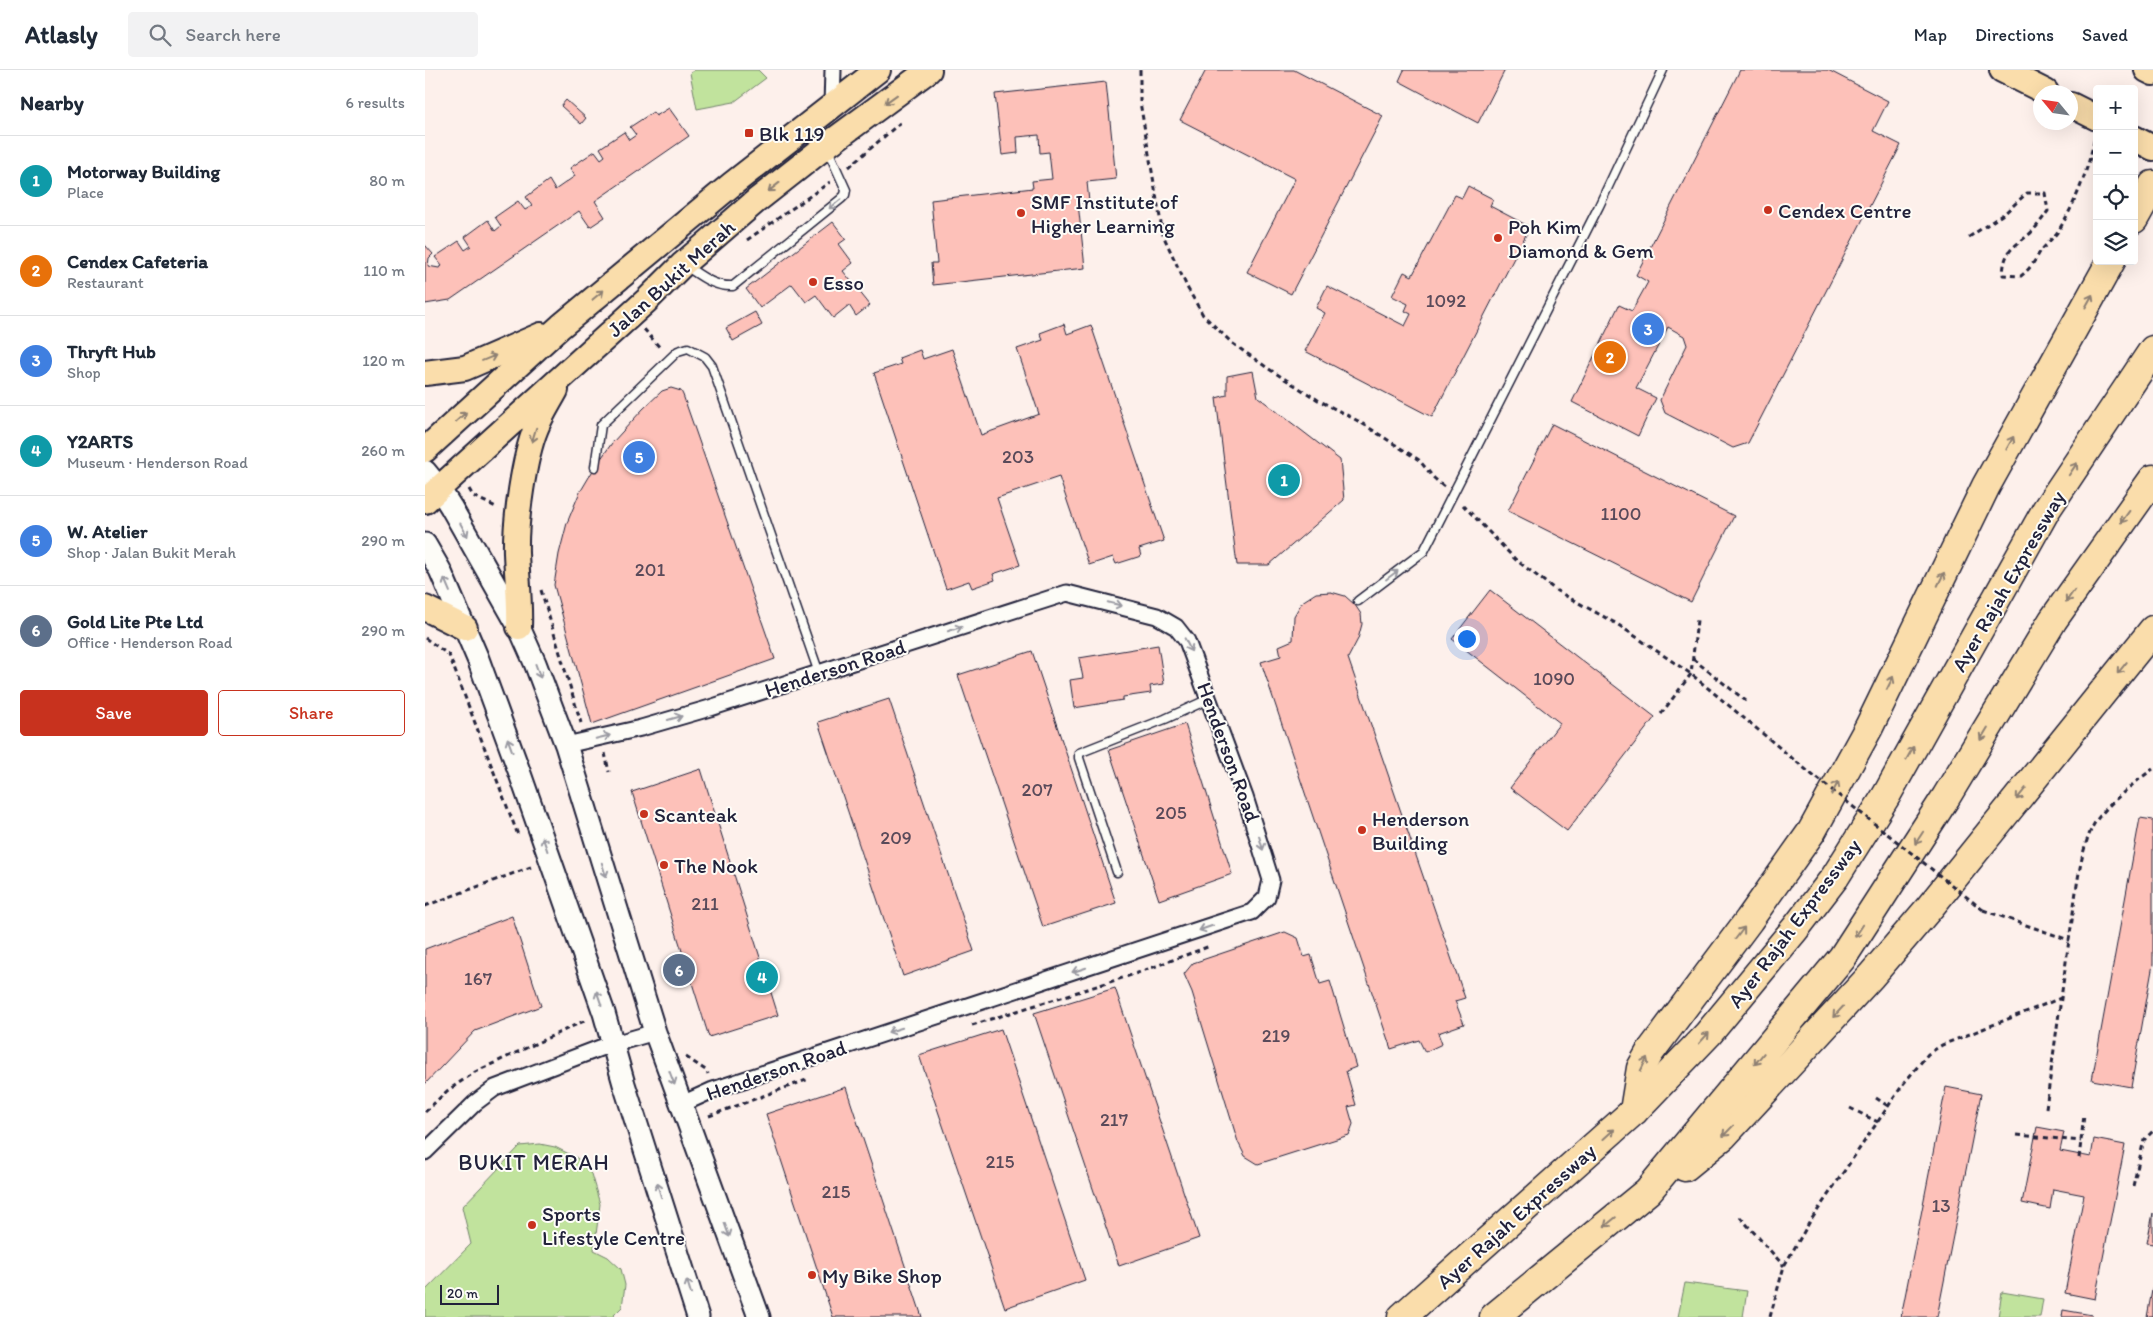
<!DOCTYPE html>
<html lang="en">
<head>
<meta charset="utf-8">
<style>
  :root { --surface:#fff; --page:#f2f2f3; --text:#1f2937; --muted:#747a83; --line:#e0e1e3; --accent:#c8321e }
  body { margin:0; font-family:Itim,sans-serif; background:var(--page); color:var(--text) }
  .controls { position:absolute; right:15px; top:15px; display:grid; overflow:hidden; border-radius:5px; box-shadow:0 5px 20px #0002 }
  .controls button { width:45px; height:45px; display:grid; place-items:center; padding:0; border:0; border-bottom:1px solid var(--line); background:var(--surface); color:var(--text); font:25px sans-serif }
  .compass { position:absolute; left:1608px; top:15px; width:45px; height:45px; border-radius:50%; background:var(--surface); box-shadow:0 5px 20px #0002; rotate:299deg }
  .scale { position:absolute; left:15px; bottom:12px; width:59px; box-sizing:border-box; padding-left:5px; border:2px solid #22223b; border-top:0; font-size:14px; line-height:18px; white-space:nowrap; color:#22223b; -webkit-text-stroke:4px #fdfcf7; paint-order:stroke }
  .you { position:absolute; left:1041px; top:568px; width:18px; height:18px; margin:-12px; border:4px solid #fff; border-radius:50%; background:#1a73e8; box-shadow:0 0 0 8px #1a73e833 }
  .badge { display:grid; place-items:center; width:32px; height:32px; border-radius:50%; background:var(--accent); color:#fff; font-size:16px; font-weight:700 }
  .pin { position:absolute; translate:-50% -50%; border:2px solid #fff; box-shadow:0 1px 5px #0006 }
  .list { margin:0; padding:0; list-style:none }
  h2 { display:flex; justify-content:space-between; align-items:center; height:65px; margin:0; padding:0 20px; font-size:21px }
  h2 small { font-size:16px; font-weight:400; color:var(--muted) }
  .list li { display:grid; grid-template-columns:32px 1fr auto; gap:15px; align-items:center; box-sizing:border-box; height:90px; padding:0 20px; border-top:1px solid var(--line) }
  .list b { display:block; font-size:19px; white-space:nowrap }
  .list p { margin:0; font-size:16px; white-space:nowrap; color:var(--muted) }
  .list em { font-size:16px; font-style:normal; color:var(--muted) }
  .actions { display:flex; gap:10px; padding:15px 20px }
  .actions a { flex:1; padding:11px 0; border:1px solid var(--accent); border-radius:5px; text-align:center; font-size:18px; color:var(--accent) }
  .actions .main { background:var(--accent); color:#fff }
  .icon { flex:none; width:28px; height:28px; fill:none; stroke:currentColor; stroke-width:2; stroke-linecap:round; stroke-linejoin:round }
  .map { position:relative; flex:none; width:1728px; height:1247px; overflow:hidden }
  header { display:flex; align-items:center; gap:30px; box-sizing:border-box; height:70px; padding:0 25px; background:var(--surface); border-bottom:1px solid var(--line) }
  header strong { font-size:24px }
  nav { display:flex; gap:28px; margin-inline-start:auto; font-size:18px }
  .search { width:350px; height:45px; background:var(--page); display:flex; align-items:center; gap:12px; box-sizing:border-box; padding:0 18px; border-radius:5px; color:var(--muted); font-size:19px }
  main { display:flex }
  aside { flex:1; background:var(--surface) }
  .map>svg:first-child { display:block }
</style>
</head>
<body>
<header>
<strong>Atlasly</strong>
<div class="search"><svg class="icon" aria-label="search" viewBox="0 0 24 24"><circle cx="10" cy="10" r="6"/><path d="M15 15l6 6"/></svg>Search here</div>
<nav><a>Map</a><a>Directions</a><a>Saved</a></nav>
</header>
<main>
<aside>
<h2>Nearby<small>6 results</small></h2>
<ul class="list">
<li><span class="badge" style="background:#0f9aa8">1</span><div><b>Motorway Building</b><p>Place</p></div><em>80 m</em></li>
<li><span class="badge" style="background:#e8710a">2</span><div><b>Cendex Cafeteria</b><p>Restaurant</p></div><em>110 m</em></li>
<li><span class="badge" style="background:#3f7fe0">3</span><div><b>Thryft Hub</b><p>Shop</p></div><em>120 m</em></li>
<li><span class="badge" style="background:#0f9aa8">4</span><div><b>Y2ARTS</b><p>Museum · Henderson Road</p></div><em>260 m</em></li>
<li><span class="badge" style="background:#3f7fe0">5</span><div><b>W. Atelier</b><p>Shop · Jalan Bukit Merah</p></div><em>290 m</em></li>
<li><span class="badge" style="background:#5c6f8a">6</span><div><b>Gold Lite Pte Ltd</b><p>Office · Henderson Road</p></div><em>290 m</em></li>
</ul>
<div class="actions"><a class="main">Save</a><a>Share</a></div>
</aside>
<div class="map">
<svg width="1728" height="1247" viewBox="0 0 1728 1247">
  <rect width="100%" height="100%" fill="#fdf0eb"/>
  <filter id="ink" filterUnits="userSpaceOnUse"><feTurbulence type="fractalNoise" baseFrequency=".02" numOctaves="2"/><feDisplacementMap in="SourceGraphic" scale="10" xChannelSelector="R" yChannelSelector="G"/><feConvolveMatrix kernelMatrix="1 2 1 2 8 2 1 2 1" color-interpolation-filters="sRGB"/></filter>
  <g filter="url(#ink)">
    <g fill="#c1e39d" stroke="#72826c">
      <path d="M270,0H333L341,8L309,32L272,39L265,3Z"/>
      <path d="M115,1074L130,1077L152,1088L166,1104L175,1134L169,1180L183,1187L196,1199L200,1215L197,1237L187,1247H0V1221L46,1174L37,1137L95,1076Z"/>
      <path d="M1260,1213L1322,1221L1318,1247H1253Z"/>
      <path d="M1577,1222L1618,1229L1615,1247H1573Z"/>
    </g>
    <g fill="#fdc1b9" stroke="#22223b">
      <path d="M781,0H869L958,46L866,224L822,202L870,109L755,50Z"/>
      <path d="M979,0H1080L1053,53L974,11Z"/>
      <path d="M1315,0H1403L1463,31L1448,61L1476,75L1323,373L1308,378L1240,343L1235,330L1262,275L1259,266L1243,257L1211,318L1231,328L1213,366L1147,332L1194,235L1207,241L1223,212L1211,205Z"/>
      <path d="M681,12L691,109L662,112L664,132L653,133L660,198L508,215L506,193H512L506,130L608,118L607,111L627,109L624,82L615,83L614,65L592,67L593,83L577,85L570,24Z"/>
      <path d="M141,30L161,48L156,54L136,36Z"/>
      <path d="M244,38L264,66L170,131L180,147L165,157L154,141L25,230L0,234V175L8,184L4,188L3,196L14,198L17,196L10,187L34,171L40,180L46,176L40,167L63,150L70,161L76,156L70,147L93,131L100,140L107,136L101,127L124,110L130,120L150,106L145,98L170,81L176,89L180,86L175,78L199,62L204,70L211,65L205,57L228,42L231,46Z"/>
      <path d="M1043,116L1068,129L1065,136L1105,157L1007,347L880,281L900,243L891,238L902,216L980,256L986,244L980,241L983,234L967,226L979,202L987,206L1030,125L1037,128Z"/>
      <path d="M408,152L421,169L414,174L428,193L418,201L445,235L431,246L424,235L408,248L391,225L381,232L367,214L335,238L321,219Z"/>
      <path d="M330,242L337,255L308,271L301,258Z"/>
      <path d="M639,254L642,264L666,255L739,471L714,479L716,486L691,494L688,487L664,495L634,407L572,428L595,495L568,504L570,510L547,518L544,511L521,519L449,303L476,294L474,288L495,280L498,289L527,279L556,365L614,344L592,279L618,270L615,263Z"/>
      <path d="M828,301L833,327L915,390L919,430L844,495H812L791,328L802,325V306Z"/>
      <path d="M246,318L256,321L258,325L350,589L167,654L129,515L134,484L142,453L154,424L170,397L187,373L218,339L237,321Z"/>
      <path d="M1127,354L1309,446L1266,532L1083,441Z"/>
      <path d="M1065,520L1230,647L1142,761L1085,718L1135,653L1027,569Z"/>
      <path d="M906,522L920,526L930,535L936,544L937,554L933,569L923,588L1040,928L1030,931L1039,954L1013,963L1017,974L1000,982L994,970L966,979L836,592L856,586L854,576L868,570L869,546L877,532L891,523Z"/>
      <path d="M733,575L739,614L725,616L726,623L698,627V630L649,638L645,610L658,608L654,588Z"/>
      <path d="M607,581L691,833L618,857L533,605Z"/>
      <path d="M464,629L549,881L478,906L393,652Z"/>
      <path d="M760,654L807,804L734,830L684,680Z"/>
      <path d="M276,699L353,945L284,967L207,722Z"/>
      <path d="M1715,748L1728,750V894L1706,1017L1667,1010Z"/>
      <path d="M87,846L116,936L50,961L0,1014V879Z"/>
      <path d="M860,862L873,868L879,887L886,885L895,914L905,911L931,997L921,1001L931,1035L923,1037L928,1054L924,1065L833,1094L820,1086L813,1072L767,922L759,904L768,893Z"/>
      <path d="M690,918L774,1168L694,1196L609,943Z"/>
      <path d="M576,959L660,1210L580,1238L494,985Z"/>
      <path d="M421,1017L426,1033L497,1247H408L362,1108L341,1044Z"/>
      <path d="M1521,1017L1556,1024L1512,1247H1476Z"/>
      <path d="M1612,1057L1639,1062L1635,1081L1666,1087L1669,1069L1700,1075L1670,1229L1640,1223L1659,1125L1628,1119L1625,1139L1597,1133Z"/>
      <path d="M1728,1143V1174L1722,1173Z"/>
      <path d="M1728,1215V1247H1722Z"/>
      <path d="M1638,1240L1667,1245V1247H1637Z"/>
    </g>
    <g fill="none" stroke-linecap="round" stroke-linejoin="round">
      <g stroke="#22223b" stroke-width="11">
        <g id="service">
          <path d="M261,196C276,206 289,217 308,216L416,129L420,125L421,120L402,78"/>
          <path d="M170,397L176,355L253,281L263,278L280,287L287,296L394,603"/>
          <path d="M933,531L999,481L1174,136L1238,0"/>
          <path d="M692,802L654,688V683L740,649L784,629"/>
        </g>
      </g>
      <g stroke="#22223b" stroke-width="19">
        <g id="minor">
          <path d="M407,35L408,0"/>
          <path d="M141,675L216,658L285,638L642,523L732,546L751,557L762,571L820,727L846,810L842,827L827,842L288,1020L257,1034"/>
          <path d="M0,1082L50,1033L70,1018L175,978L230,962"/>
        </g>
      </g>
      <g stroke="#22223b" stroke-width="25">
        <g id="secondary">
          <path d="M0,401L14,418L26,437L94,557L110,593L141,675L230,962L334,1247"/>
          <path d="M0,474L15,500L53,589L93,698L179,943L199,1014L273,1247"/>
        </g>
      </g>
      <g stroke="#22223b" stroke-width="28">
        <g id="primary">
          <path d="M1577,0L1621,22"/>
          <path d="M1722,0L1728,3"/>
          <path d="M1646,35L1672,48"/>
          <path d="M1709,68L1728,78"/>
          <path d="M0,303L40,298L116,265"/>
          <path d="M0,380L136,256L306,115L453,0"/>
          <path d="M0,431L221,231L258,194L331,131L401,76L504,0"/>
          <path d="M0,538L40,558"/>
          <path d="M94,557C95,532 92,508 91,483C90,451 99,387 111,358C116,345 124,333 131,320"/>
        </g>
      </g>
      <g stroke="#22223b" stroke-width="31">
        <g id="motorway">
          <path d="M1709,149L1728,115"/>
          <path d="M1209,1041L1216,998L1225,982L1324,850L1387,761L1444,657L1561,416L1686,191"/>
          <path d="M1260,1097L1298,1066L1446,906L1505,837L1728,560"/>
          <path d="M977,1247L1209,1041L1283,964L1370,859L1410,807L1461,726L1621,440L1728,280"/>
          <path d="M1069,1247L1223,1121L1417,888L1521,727L1628,550L1728,409"/>
        </g>
      </g>
      <g stroke="#22223b" stroke-width="3" stroke-dasharray="5 4" stroke-linecap="butt">
        <path d="M715,0V32L738,165L763,219L778,245L807,273L844,299L893,330L935,352L994,390L1009,408L1019,417"/>
        <path d="M424,97L475,53"/>
        <path d="M1544,167L1580,143L1602,123H1620L1623,141C1617,149 1610,160 1602,166C1586,179 1579,182 1578,205L1596,206C1605,199 1609,192 1615,182C1621,174 1630,167 1635,158C1652,130 1663,99 1670,67"/>
        <path d="M322,170L405,112"/>
        <path d="M219,259L236,279"/>
        <path d="M44,419L48,426L73,438"/>
        <path d="M1038,435L1091,490L1132,521L1192,554L1266,604L1391,708"/>
        <path d="M116,520L156,653"/>
        <path d="M0,568L24,585L93,765"/>
        <path d="M1268,589L1321,631"/>
        <path d="M1236,644L1266,604L1272,550"/>
        <path d="M180,683L184,702"/>
        <path d="M0,836L106,797"/>
        <path d="M1558,840L1644,870C1650,836 1653,783 1669,754C1680,736 1711,711 1728,699"/>
        <path d="M547,955L707,905L785,876"/>
        <path d="M261,987L282,1001L283,1004"/>
        <path d="M1451,1028L1463,1036"/>
        <path d="M1425,1038L1453,1052"/>
        <path d="M1621,1038L1644,870"/>
        <path d="M0,1042L22,1021L50,1002L161,950"/>
        <path d="M284,1046L384,1009"/>
        <path d="M1592,1065L1656,1071"/>
        <path d="M1654,1088L1659,1045"/>
        <path d="M1708,1116L1719,1070L1728,1061"/>
        <path d="M1315,1147L1359,1196"/>
        <path d="M1345,1247L1359,1196L1384,1153L1479,1013L1503,984L1517,975L1636,928"/>
      </g>
      <use href="#service" stroke="#fdfcf7" stroke-width="8"/>
      <use href="#minor" stroke="#fdfcf7" stroke-width="15"/>
      <use href="#secondary" stroke="#fdfcf7" stroke-width="21"/>
      <use href="#primary" stroke="#faddab" stroke-width="24"/>
      <use href="#motorway" stroke="#faddab" stroke-width="28"/>
      <path stroke="#22223b" stroke-width="3" stroke-dasharray="5 4" stroke-linecap="butt" d="M1392,708L1558,840"/>
    </g>
    <defs><path id="oneway-shaft" d="M-6 0H5M1.5-3L5.5 0L1.5 3" fill="none" stroke-width="1.6" stroke-linecap="round" stroke-linejoin="round" transform="scale(1.25)"/></defs>
    <g stroke="#8e8073">
      <use href="#oneway-shaft" transform="translate(466 29) rotate(144)"/>
      <use href="#oneway-shaft" transform="translate(349 117) rotate(142)"/>
      <use href="#oneway-shaft" transform="translate(173 225) rotate(-40)"/>
      <use href="#oneway-shaft" transform="translate(1664 231) rotate(-61)"/>
      <use href="#oneway-shaft" transform="translate(64 288) rotate(-22)"/>
      <use href="#oneway-shaft" transform="translate(36 347) rotate(-42)"/>
      <use href="#oneway-shaft" transform="translate(109 365) rotate(107)"/>
      <use href="#oneway-shaft" transform="translate(1585 373) rotate(-61)"/>
      <use href="#oneway-shaft" transform="translate(1648 399) rotate(-56)"/>
      <use href="#oneway-shaft" transform="translate(1700 447) rotate(126)"/>
      <use href="#oneway-shaft" transform="translate(1516 509) rotate(-64)"/>
      <use href="#oneway-shaft" transform="translate(1645 526) rotate(125)"/>
      <use href="#oneway-shaft" transform="translate(1697 598) rotate(129)"/>
      <use href="#oneway-shaft" transform="translate(1465 613) rotate(-64)"/>
      <use href="#oneway-shaft" transform="translate(1559 664) rotate(121)"/>
      <use href="#oneway-shaft" transform="translate(1485 683) rotate(-61)"/>
      <use href="#oneway-shaft" transform="translate(1410 718) rotate(-62)"/>
      <use href="#oneway-shaft" transform="translate(1596 724) rotate(129)"/>
      <use href="#oneway-shaft" transform="translate(1494 768) rotate(123)"/>
      <use href="#oneway-shaft" transform="translate(1434 861) rotate(123)"/>
      <use href="#oneway-shaft" transform="translate(1315 863) rotate(-53)"/>
      <use href="#oneway-shaft" transform="translate(1413 942) rotate(133)"/>
      <use href="#oneway-shaft" transform="translate(1279 968) rotate(-48)"/>
      <use href="#oneway-shaft" transform="translate(1334 989) rotate(129)"/>
      <use href="#oneway-shaft" transform="translate(1219 994) rotate(-64)"/>
      <use href="#oneway-shaft" transform="translate(1303 1061) rotate(134)"/>
      <use href="#oneway-shaft" transform="translate(1184 1064) rotate(-42)"/>
      <use href="#oneway-shaft" transform="translate(1185 1152) rotate(141)"/>
    </g>
    <g stroke="#9a9aa2">
      <use href="#oneway-shaft" transform="translate(410 134) rotate(141)"/>
      <use href="#oneway-shaft" transform="translate(39 460) rotate(61)"/>
      <use href="#oneway-shaft" transform="translate(967 505) rotate(-37)"/>
      <use href="#oneway-shaft" transform="translate(22 515) rotate(-113)"/>
      <use href="#oneway-shaft" transform="translate(690 534) rotate(14)"/>
      <use href="#oneway-shaft" transform="translate(530 559) rotate(-18)"/>
      <use href="#oneway-shaft" transform="translate(763 575) rotate(63)"/>
      <use href="#oneway-shaft" transform="translate(113 601) rotate(70)"/>
      <use href="#oneway-shaft" transform="translate(250 648) rotate(-16)"/>
      <use href="#oneway-shaft" transform="translate(178 667) rotate(-13)"/>
      <use href="#oneway-shaft" transform="translate(85 675) rotate(-110)"/>
      <use href="#oneway-shaft" transform="translate(836 773) rotate(74)"/>
      <use href="#oneway-shaft" transform="translate(120 774) rotate(-109)"/>
      <use href="#oneway-shaft" transform="translate(179 800) rotate(73)"/>
      <use href="#oneway-shaft" transform="translate(781 858) rotate(161)"/>
      <use href="#oneway-shaft" transform="translate(654 900) rotate(162)"/>
      <use href="#oneway-shaft" transform="translate(174 928) rotate(-109)"/>
      <use href="#oneway-shaft" transform="translate(470 960) rotate(163)"/>
      <use href="#oneway-shaft" transform="translate(247 1008) rotate(69)"/>
      <use href="#oneway-shaft" transform="translate(234 1120) rotate(-107)"/>
      <use href="#oneway-shaft" transform="translate(302 1160) rotate(70)"/>
      <use href="#oneway-shaft" transform="translate(264 1217) rotate(-107)"/>
    </g>
  </g>
  <g fill="#c8321e" stroke="#fdfcf7" stroke-width="2">
    <rect x="319" y="58" width="10" height="10" rx="2.5"/>
    <circle cx="1343" cy="140" r="5"/>
    <circle cx="596" cy="143" r="5"/>
    <circle cx="1073" cy="168" r="5"/>
    <circle cx="388" cy="212" r="5"/>
    <circle cx="219" cy="744" r="5"/>
    <circle cx="937" cy="760" r="5"/>
    <circle cx="239" cy="795" r="5"/>
    <circle cx="107" cy="1155" r="5"/>
    <circle cx="387" cy="1205" r="5"/>
  </g>
  <g text-anchor="middle" dominant-baseline="central" stroke-width="4" stroke-linejoin="round" paint-order="stroke">
    <g font-size="19" fill="#594a5a">
      <text x="1021" y="230">1092</text>
      <text x="593" y="386">203</text>
      <text x="1196" y="443">1100</text>
      <text x="225" y="499">201</text>
      <text x="1129" y="608">1090</text>
      <text x="612" y="719">207</text>
      <text x="746" y="742">205</text>
      <text x="471" y="767">209</text>
      <text x="280" y="833">211</text>
      <text x="53" y="908">167</text>
      <text x="851" y="965">219</text>
      <text x="689" y="1049">217</text>
      <text x="575" y="1091">215</text>
      <text x="411" y="1121">215</text>
      <text x="1516" y="1135">13</text>
    </g>
    <g font-size="21" fill="#22223b" stroke="#fdfcf7" text-anchor="start">
      <text x="334" y="63">Blk 119</text>
      <text x="606" y="131">SMF Institute of<tspan x="606" dy="24">Higher Learning</tspan></text>
      <text x="1353" y="140">Cendex Centre</text>
      <text x="1083" y="156">Poh Kim<tspan x="1083" dy="24">Diamond &amp; Gem</tspan></text>
      <text x="398" y="212">Esso</text>
      <text x="229" y="744">Scanteak</text>
      <text x="947" y="748">Henderson<tspan x="947" dy="24">Building</tspan></text>
      <text x="249" y="795">The Nook</text>
      <text x="117" y="1143">Sports<tspan x="117" dy="24">Lifestyle Centre</tspan></text>
      <text x="397" y="1205">My Bike Shop</text>
    </g>
    <g font-size="21" fill="#22223b" stroke="#fdfcf7">
      <text transform="translate(246 208) rotate(-42)">Jalan Bukit Merah</text>
      <text transform="translate(1583 511) rotate(-60)">Ayer Rajah Expressway</text>
      <text transform="translate(410 598) rotate(-18)">Henderson Road</text>
      <text transform="translate(804 682) rotate(70)">Henderson Road</text>
      <text transform="translate(1369 853) rotate(-53)">Ayer Rajah Expressway</text>
      <text transform="translate(351 1000) rotate(-19)">Henderson Road</text>
      <text transform="translate(1091 1146) rotate(-42)">Ayer Rajah Expressway</text>
    </g>
    <g font-size="22" letter-spacing="1" fill="#22223b" stroke="#fdfcf7">
      <text x="109" y="1092">BUKIT MERAH</text>
    </g>
  </g>
</svg>
<div class="controls">
<button>+</button>
<button>−</button>
<button><svg class="icon" aria-label="locate" viewBox="0 0 24 24"><circle cx="12" cy="12" r="6"/><path d="M12 2v4M12 18v4M2 12h4M18 12h4"/></svg></button>
<button><svg class="icon" aria-label="layers" viewBox="0 0 24 24"><path d="M12 4l9 5-9 5-9-5zM3 14l9 5 9-5"/></svg></button>
</div>
<svg class="compass" viewBox="-18 -18 36 36"><path d="M0-13l5 13h-10z" fill="#e53935"/><path d="M0 13l5-13h-10z" fill="#747a83"/></svg>
<div class="scale">20 m</div>
<div class="you"></div>
<div class="pin badge" style="left:859px;top:410px;background:#0f9aa8">1</div>
<div class="pin badge" style="left:1185px;top:287px;background:#e8710a">2</div>
<div class="pin badge" style="left:1223px;top:259px;background:#3f7fe0">3</div>
<div class="pin badge" style="left:337px;top:907px;background:#0f9aa8">4</div>
<div class="pin badge" style="left:214px;top:387px;background:#3f7fe0">5</div>
<div class="pin badge" style="left:254px;top:900px;background:#5c6f8a">6</div>
</div>
</main>
</body>
</html>
